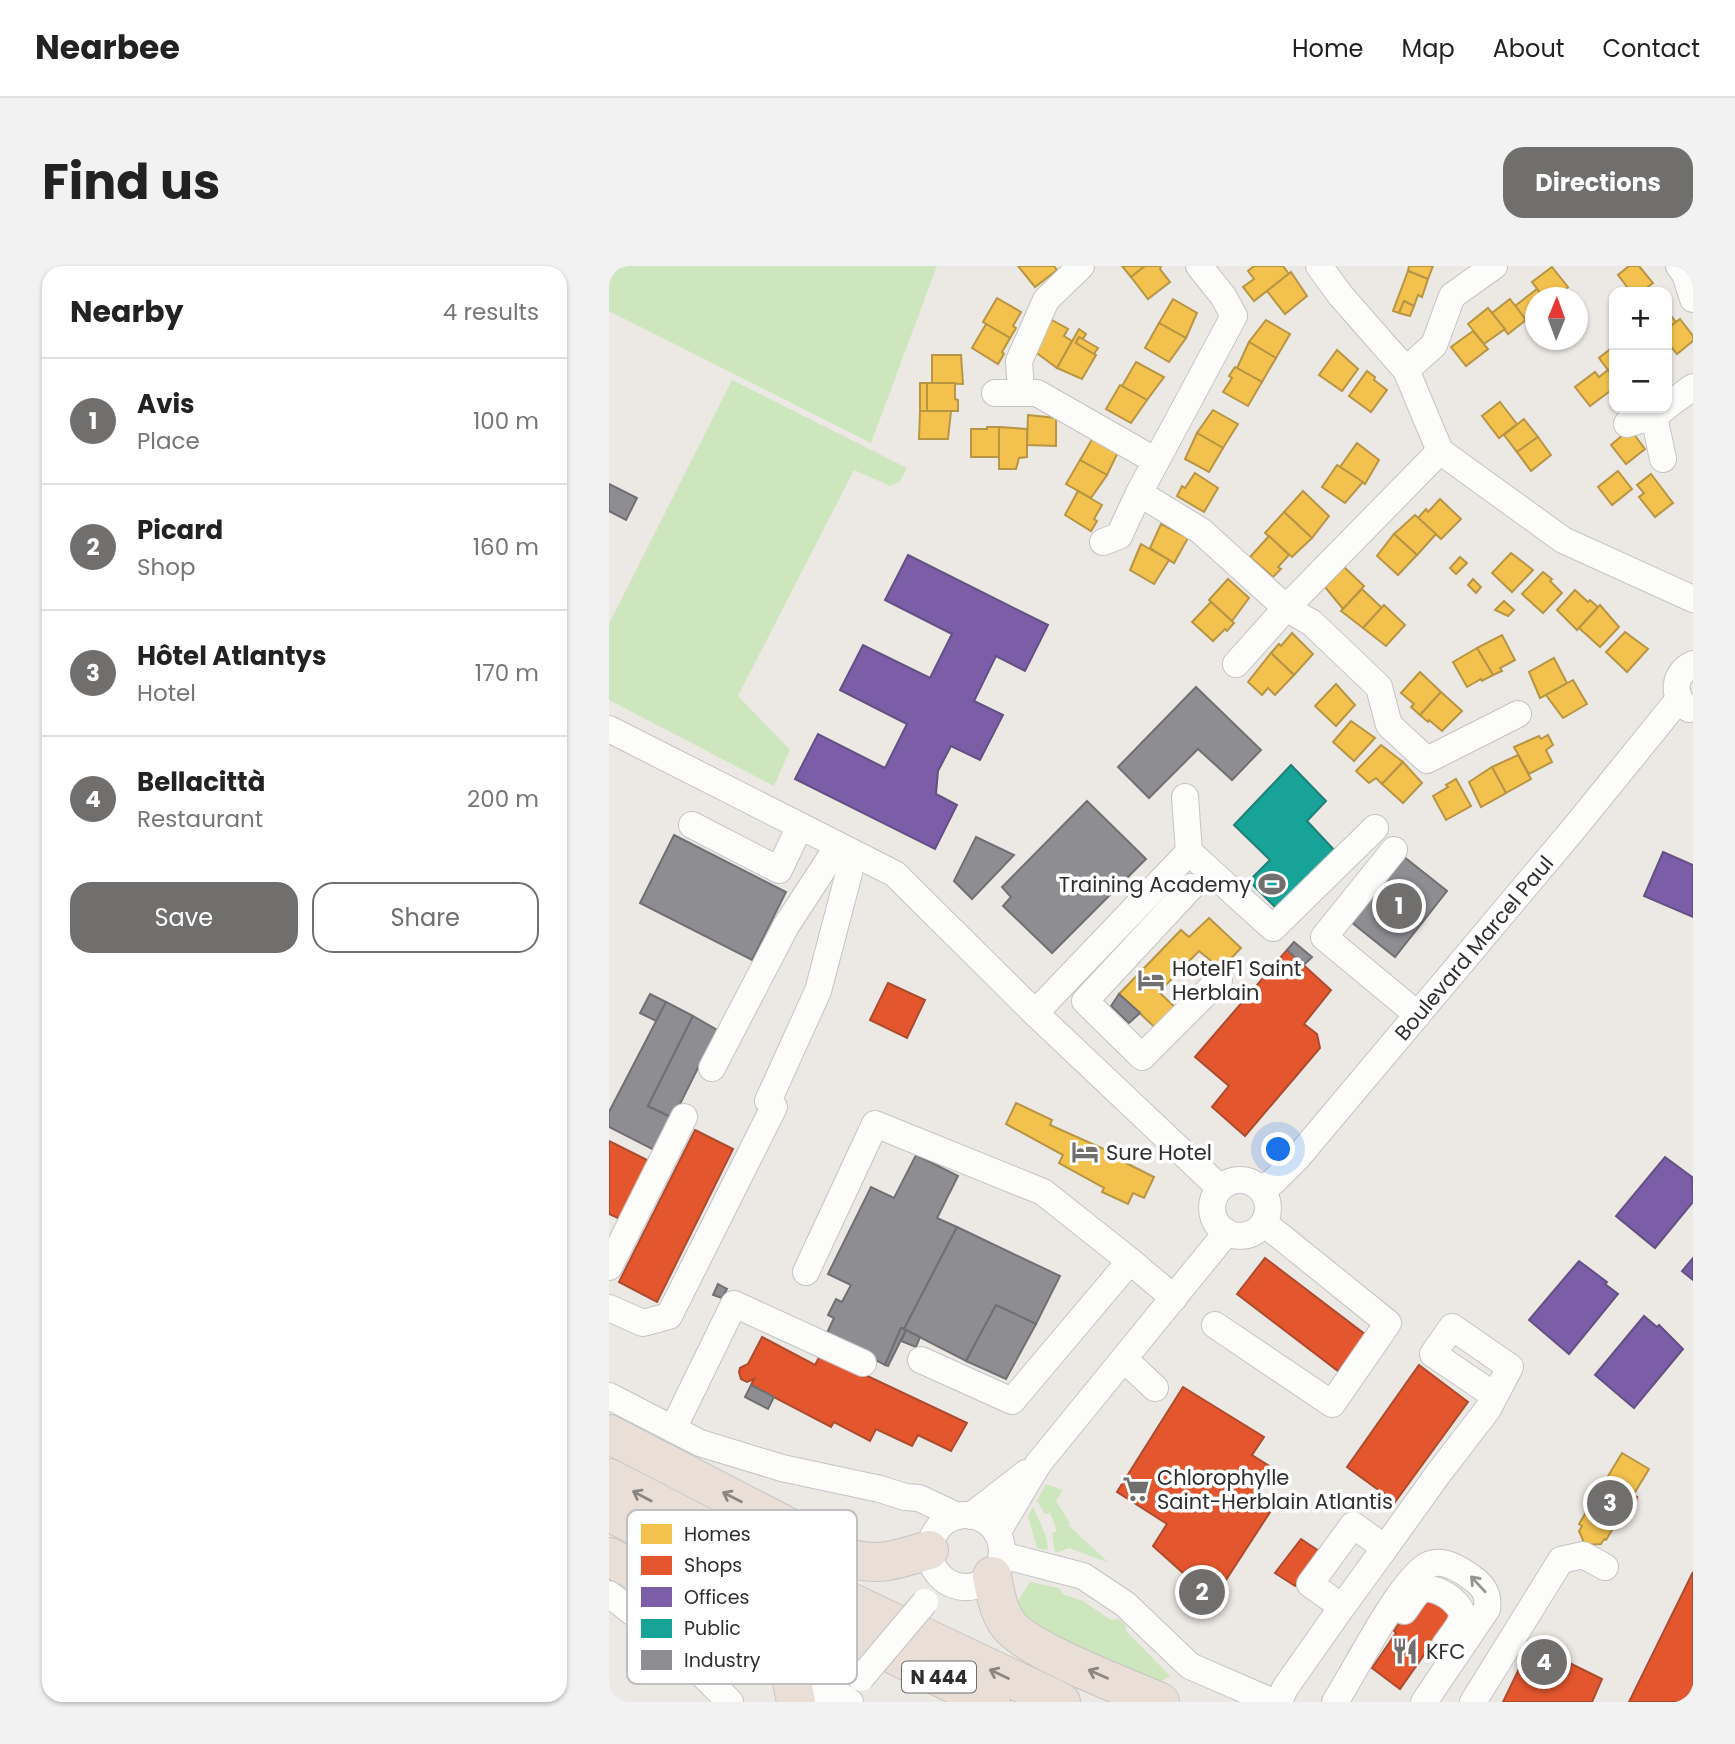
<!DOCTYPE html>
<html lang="en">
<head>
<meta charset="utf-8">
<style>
  :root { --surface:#fff; --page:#f2f2f2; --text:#222; --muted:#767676; --line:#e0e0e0; --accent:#706f6e }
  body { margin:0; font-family:Poppins,sans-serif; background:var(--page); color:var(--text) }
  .controls { position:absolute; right:21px; top:21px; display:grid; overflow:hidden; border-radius:14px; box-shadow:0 2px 5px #0004 }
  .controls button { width:63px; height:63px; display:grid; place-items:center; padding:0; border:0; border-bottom:2px solid var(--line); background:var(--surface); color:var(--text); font:35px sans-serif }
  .compass { position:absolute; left:916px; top:21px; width:63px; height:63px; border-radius:50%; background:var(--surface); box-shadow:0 2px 5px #0004; rotate:1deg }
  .you { position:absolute; left:670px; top:884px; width:24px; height:24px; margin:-18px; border:5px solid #fff; border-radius:50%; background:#1a73e8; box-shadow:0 0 0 10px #1a73e833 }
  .badge { display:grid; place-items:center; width:46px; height:46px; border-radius:50%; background:var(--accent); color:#fff; font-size:23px; font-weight:700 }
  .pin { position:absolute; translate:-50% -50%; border:4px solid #fff; box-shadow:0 2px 7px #0006 }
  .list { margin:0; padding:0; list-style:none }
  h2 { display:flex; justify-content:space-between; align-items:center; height:91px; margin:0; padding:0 28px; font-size:30px }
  h2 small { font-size:23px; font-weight:400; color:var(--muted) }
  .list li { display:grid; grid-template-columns:46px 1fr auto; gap:21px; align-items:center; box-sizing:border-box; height:126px; padding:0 28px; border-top:2px solid var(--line) }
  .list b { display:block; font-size:26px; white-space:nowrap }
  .list p { margin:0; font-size:23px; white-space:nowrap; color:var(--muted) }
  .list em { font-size:23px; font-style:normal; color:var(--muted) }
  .actions { display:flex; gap:14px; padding:21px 28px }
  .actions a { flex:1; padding:16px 0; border:2px solid var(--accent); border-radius:21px; text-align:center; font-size:24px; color:var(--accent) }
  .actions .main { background:var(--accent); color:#fff }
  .map { position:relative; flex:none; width:1084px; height:1436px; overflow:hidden; border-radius:21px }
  header { display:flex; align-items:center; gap:42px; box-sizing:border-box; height:98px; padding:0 35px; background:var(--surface); border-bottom:2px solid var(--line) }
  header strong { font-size:33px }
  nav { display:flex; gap:38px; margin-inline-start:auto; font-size:24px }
  .intro { display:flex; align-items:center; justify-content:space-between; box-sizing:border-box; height:168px; padding:0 42px }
  h1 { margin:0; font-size:49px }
  .button { padding:18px 32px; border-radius:21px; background:var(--accent); color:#fff; font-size:24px; font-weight:700 }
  main { display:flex; gap:42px; padding:0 42px }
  aside { flex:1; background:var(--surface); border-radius:21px; box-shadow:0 2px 5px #0004 }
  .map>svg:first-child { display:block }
</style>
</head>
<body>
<header>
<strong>Nearbee</strong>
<nav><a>Home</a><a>Map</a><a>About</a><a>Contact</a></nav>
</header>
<div class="intro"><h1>Find us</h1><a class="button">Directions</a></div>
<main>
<aside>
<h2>Nearby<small>4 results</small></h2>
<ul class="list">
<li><span class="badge">1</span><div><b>Avis</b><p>Place</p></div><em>100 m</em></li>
<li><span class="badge">2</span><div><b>Picard</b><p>Shop</p></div><em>160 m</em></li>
<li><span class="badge">3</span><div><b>Hôtel Atlantys</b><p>Hotel</p></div><em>170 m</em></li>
<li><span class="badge">4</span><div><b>Bellacittà</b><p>Restaurant</p></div><em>200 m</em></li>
</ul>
<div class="actions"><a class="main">Save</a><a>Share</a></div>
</aside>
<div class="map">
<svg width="1084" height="1436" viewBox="0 0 1084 1436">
  <rect width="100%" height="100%" fill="#ece8e4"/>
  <g fill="#cee6be">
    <path d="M0,0H328L262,177L0,45Z"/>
    <path d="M123,114L298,202L291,215L281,220L245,204L129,430L181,484L165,520L0,434V358Z"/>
    <path d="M437,1218L454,1224L447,1235L461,1257L459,1259L500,1297L460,1282L450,1286H446L443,1267L448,1265L441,1247L436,1248L428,1235Z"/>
    <path d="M424,1241L437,1270L439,1284L428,1282L419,1250Z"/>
    <path d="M421,1316L450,1322L454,1328L474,1335L502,1354L509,1353L516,1358L517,1365L561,1410L545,1419L410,1361L409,1335Z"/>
  </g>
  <g fill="#f2c14e" stroke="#b79544" stroke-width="2">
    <path d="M409,0H445L448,4L426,21Z"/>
    <path d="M513,0H536L522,11Z"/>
    <path d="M536,0H552L551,3L561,16L539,33L522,11Z"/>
    <path d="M645,0H674L680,8L645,35L634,21L645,13L639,5Z"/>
    <path d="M800,0H824L819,13L799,5Z"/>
    <path d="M1020,0H1030L1044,17L1032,26H1022L1009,9Z"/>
    <path d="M943,1L959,21L945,32H935L923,16Z"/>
    <path d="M799,5L819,13L813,31L809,29L805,40L795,35L790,47L784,45Z"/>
    <path d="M682,6L698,30L676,48L658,25Z"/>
    <path d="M928,23L935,32H926V54L920,58L906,40Z"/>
    <path d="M388,32L412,46L404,60L407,62L401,72L374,56Z"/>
    <path d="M564,33L588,47L577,72L550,57Z"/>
    <path d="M901,33L917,54L899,68L883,47Z"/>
    <path d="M795,35L805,40L801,50L790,47Z"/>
    <path d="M879,42L896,63L875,78L859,58Z"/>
    <path d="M1058,45L1067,56L1058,63Z"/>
    <path d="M1071,53L1084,70V75L1068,88L1058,76V63Z"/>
    <path d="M443,54L459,63L455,70L463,75L448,102L425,85Z"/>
    <path d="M657,54L681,68L667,92L640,76Z"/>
    <path d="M550,57L577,72L560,96L536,82Z"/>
    <path d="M377,58L401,72L393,86L395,88L389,98L363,82Z"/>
    <path d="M470,63L477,68L474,73L470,71L467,77L487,89L473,113L448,102Z"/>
    <path d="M864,65L879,83L857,100L842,81Z"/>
    <path d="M470,71L489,82L485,88L467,77Z"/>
    <path d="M640,76L667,92L653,116L628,102Z"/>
    <path d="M1005,80V112L990,92Z"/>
    <path d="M728,84L749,103L733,125L710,109Z"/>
    <path d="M323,89H352L354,118L323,117Z"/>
    <path d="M527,96L555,111L538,134L513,120Z"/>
    <path d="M626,101L653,116L639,140L614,126L623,112L620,110Z"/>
    <path d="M999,104L1005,112V122L981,140L966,121L986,106L990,111Z"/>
    <path d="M758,105L766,111L765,114L778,124L762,146L740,130Z"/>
    <rect x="311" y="117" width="7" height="28"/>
    <path d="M318,117H346V133L349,134V145H318Z"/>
    <path d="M511,119L538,134L522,157L497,143Z"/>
    <path d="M891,136L908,158L890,172L873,150Z"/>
    <path d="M604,144L629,158L614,182L588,167Z"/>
    <path d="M311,145H342L339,173H310Z"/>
    <path d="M419,149L447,152V180L418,179Z"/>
    <path d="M915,153L929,171L908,186L895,169Z"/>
    <path d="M378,161H390V191H362V163H378Z"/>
    <path d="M390,161L418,163V191L410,192L407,203H390Z"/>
    <path d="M1021,163L1036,183L1017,198L1002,179Z"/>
    <path d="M588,167L614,182L600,206L576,193Z"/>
    <path d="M485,170L510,184L498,209L471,194Z"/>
    <path d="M929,171L942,189L922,205L908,186Z"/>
    <path d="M748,177L770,194L756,218L731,201Z"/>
    <path d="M471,194L498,209L482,232L457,218Z"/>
    <path d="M728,199L754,216L736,237L713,221Z"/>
    <path d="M1009,205L1023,223L1003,239L989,221Z"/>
    <path d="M586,207L609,222L595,246L568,230L573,220L576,222Z"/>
    <path d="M1042,208L1064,237L1046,251L1030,231L1035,227L1028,219Z"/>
    <path d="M469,225L493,239L485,253L488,255L482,265L456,249Z"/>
    <path d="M694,225L720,250L703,272L675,246Z"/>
    <path d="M831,233L852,253L832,273L809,252L817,243L819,246Z"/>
    <path d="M675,246L703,272L683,291L656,267Z"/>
    <path d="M806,249L827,268L808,289L785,268Z"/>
    <path d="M552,258L579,272L565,297L541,282Z"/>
    <path d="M785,268L808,289L789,309L768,290Z"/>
    <path d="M660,270L680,289L669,301L672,303L664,311L641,291Z"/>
    <path d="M532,278L560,294L545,318L521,304Z"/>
    <path d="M902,287L924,304L903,326L883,307Z"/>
    <path d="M851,291L858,297L847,308L841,302Z"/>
    <path d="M735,301L755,320L734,343L716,321Z"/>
    <path d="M934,306L943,313L941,315L953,327L934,347L913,328Z"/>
    <path d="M619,313L640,332L623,355L600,334Z"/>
    <path d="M864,313L872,321L867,327L859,319Z"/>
    <path d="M753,323L773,342L754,362L732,345Z"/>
    <path d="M966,324L979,336L981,334L989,341L968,364L948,344Z"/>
    <path d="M895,335L905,344L899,350L886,344Z"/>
    <path d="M602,336L625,357L618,365L616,363L604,375L583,356Z"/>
    <path d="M775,339L796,359L777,380L754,362Z"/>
    <path d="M991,339L1010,361L991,381L970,362Z"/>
    <path d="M1016,366L1039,383L1018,406L997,386Z"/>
    <path d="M683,367L704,388L685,409L662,387L670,378L672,380Z"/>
    <path d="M893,369L906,394L891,402L893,405L884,409L868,382Z"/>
    <path d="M868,382L884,409L873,415L872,413L858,421L844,396Z"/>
    <path d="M662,387L685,409L666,429L659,422L653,429L639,416Z"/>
    <path d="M945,392L958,417L931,432L920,406Z"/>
    <path d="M811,406L832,426L811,449L802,441L805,438L792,427Z"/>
    <path d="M964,414L978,438L954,452L937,429Z"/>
    <path d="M727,418L746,439L727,460L706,440Z"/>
    <path d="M832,426L853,445L833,465L820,454L819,456L811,449Z"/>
    <path d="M742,455L766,472L745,495L724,476Z"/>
    <path d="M939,469L944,479L937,484L943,496L920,508L905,481L930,470L932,473Z"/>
    <path d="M772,479L794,496L773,518L767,512L760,517L747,505Z"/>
    <path d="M909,489L922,513L897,527L883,501Z"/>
    <path d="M794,496L813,517L794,537L773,518Z"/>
    <path d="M883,501L897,527L872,541L860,516Z"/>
    <path d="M847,513L862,540L837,554L824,530L839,521L837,519Z"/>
    <path d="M600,652L632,682L612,703L590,685L550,726L572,747L552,767L510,728L572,664L580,671Z"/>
    <path d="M407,837L443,854L441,859L517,893L515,896L545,911L535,932L524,927L519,938L493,926L495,922L450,897L454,889L397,858Z"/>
    <path d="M1013,1187L1040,1203L997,1274L995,1273L992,1278L976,1279L970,1265L973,1260L970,1258Z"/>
  </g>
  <g fill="#e4572e" stroke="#ad4b2e" stroke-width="2">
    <path d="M678,684L722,724L695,758L708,768L711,782L636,870L603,841L620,820L586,791Z"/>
    <path d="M279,717L316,734L298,772L261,754Z"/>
    <path d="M86,864L124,883L48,1036L10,1016Z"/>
    <path d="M0,875L40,895L11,953L0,948Z"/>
    <path d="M656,992L757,1069L729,1105L628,1028Z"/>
    <path d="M153,1071L206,1099L212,1088L358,1157L342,1185L309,1169L303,1180L267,1163L261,1175L225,1156L222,1161L142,1119L145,1113L138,1116L132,1113L130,1106L131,1102L139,1098Z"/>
    <path d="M810,1099L859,1136L786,1236L738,1201Z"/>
    <path d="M574,1121L655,1171L643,1189L662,1201L645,1227L665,1240L604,1334L544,1280L558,1258L508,1226Z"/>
    <path d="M1024,1229L1028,1231L1023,1247L1015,1245Z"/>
    <path d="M692,1273L710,1285L686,1320L666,1307Z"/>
    <path d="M1084,1306V1436H1020Z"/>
    <path d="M812,1326L843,1349L791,1423L763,1402L787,1367L785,1365Z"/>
    <path d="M922,1378L993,1413L983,1436H894Z"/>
  </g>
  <g fill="#7b5ea7" stroke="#645083" stroke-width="2">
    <path d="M299,289L439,359L416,405L387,390L365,435L394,449L371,494L342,480L329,505L327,528L348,539L326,583L186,513L209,468L276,502L298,458L231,424L254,379L321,412L343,368L276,334Z"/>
    <path d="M1054,586L1084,599V651L1035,630Z"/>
    <path d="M1056,891L1083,911L1084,936L1046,982L1007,950Z"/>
    <path d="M1084,992V1014L1073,1005Z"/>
    <path d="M970,995L998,1016L996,1018L1009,1028L960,1088L920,1054Z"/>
    <path d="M1035,1050L1048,1061L1050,1059L1074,1083L1025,1142L986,1109Z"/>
  </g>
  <path fill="#17a398" stroke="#1e8078" stroke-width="2" d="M682,499L717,535L698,555L728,587L672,647L640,615L661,594L625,559Z"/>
  <g fill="#8d8d92" stroke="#707074" stroke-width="2">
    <path d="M0,218L28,232L17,254L0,245Z"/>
    <path d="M587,421L652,484L623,514L589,483L540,532L509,501Z"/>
    <path d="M478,535L537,593L443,687L394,640L402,631L393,621Z"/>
    <path d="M65,569L177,626L143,694L31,637Z"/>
    <path d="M367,571L405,589L363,633L345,615Z"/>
    <path d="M794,590L838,625L786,691L741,655Z"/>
    <path d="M685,676L703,691L695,699L678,684Z"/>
    <path d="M41,728L57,736L47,755L31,747Z"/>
    <path d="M510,728L531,747L520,757L502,740Z"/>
    <path d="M57,736L84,750L39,840L64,852L47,885L0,861V846Z"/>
    <path d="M84,750L108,764L64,852L39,840Z"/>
    <path d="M307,889L349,910L328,952L348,961L295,1063L292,1062L276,1099L217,1069L225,1052L219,1049L227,1033L233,1036L242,1019L219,1008L262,921L285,932Z"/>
    <path d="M348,961L451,1010L427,1058L387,1039L357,1095L295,1063Z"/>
    <path d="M109,1018L118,1023L113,1032L104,1029Z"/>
    <path d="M387,1039L427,1058L397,1113L357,1095Z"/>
    <path d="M292,1062L297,1064L279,1100L276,1099Z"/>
    <path d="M297,1064L311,1071L307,1081L292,1075Z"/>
    <path d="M142,1119L165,1131L159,1143L136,1131Z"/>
  </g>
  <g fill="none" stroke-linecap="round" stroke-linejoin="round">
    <g stroke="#c5c4c5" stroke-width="28">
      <g id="minor">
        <path d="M590,0L614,30L625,50L530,227L592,265L677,342L703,357L770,421L780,459L818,494L909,448"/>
        <path d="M710,0L732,30L797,104L831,185L954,274L1084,333"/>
        <path d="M1070,0L1076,8L1084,33"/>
        <path d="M797,104L825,79L843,30L885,0"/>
        <path d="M386,127H428L547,195"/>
        <path d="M412,127L410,95L437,34L472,0"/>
        <path d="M1058,140L1084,121"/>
        <path d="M1045,150L1054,193"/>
        <path d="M1018,158L1045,150L1056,142"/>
        <path d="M494,276L510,270L530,227"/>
        <path d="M627,398L677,342L831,185"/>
        <path d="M1080,443C1062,431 1064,407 1084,398"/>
        <path d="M0,463L286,608L426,747L611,922"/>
        <path d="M576,531L580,586L664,662L766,562"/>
        <path d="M83,559L170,604L191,560"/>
        <path d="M785,584L715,671L809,749"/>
        <path d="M582,621L476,735L533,791L610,714"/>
        <path d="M426,747L580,586"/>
        <path d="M103,802L177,660L229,580"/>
        <circle cx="631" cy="942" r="28"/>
        <path d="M653,924L665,915L689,891L967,560L1070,433"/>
        <path d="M0,1001L75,851"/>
        <path d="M197,1006L266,858L434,926L521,995"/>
        <path d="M0,1042L34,1057L60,1050L165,841L159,835L209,725L245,588"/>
        <path d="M606,1059L723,1138L779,1057L655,957"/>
        <path d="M515,1093L546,1122"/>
        <path d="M312,1094L403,1135L521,995L565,1032"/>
        <path d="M0,1130L91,1177L173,1202L271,1223L296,1231L310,1232L348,1250"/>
        <path d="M64,1163L125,1038L254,1097"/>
        <circle cx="357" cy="1285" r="36"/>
        <path d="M362,1250L417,1207"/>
        <path d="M744,1259L776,1282L733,1341L701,1318Z"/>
        <path d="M388,1267L429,1198L618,966"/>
        <path d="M776,1282L829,1208L879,1143L901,1101L843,1061L824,1088L886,1130"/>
        <path d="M393,1289L474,1310L516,1338L581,1400L664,1436"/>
        <path d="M0,1328L59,1374L121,1436"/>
        <path d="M795,1345C800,1339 806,1327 813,1324C826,1318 852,1336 853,1349C853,1359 841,1371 836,1379"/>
        <path d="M189,1436C205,1421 225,1422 241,1436"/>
        <path d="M670,1436L676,1422L733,1341"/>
        <path d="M726,1436C745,1407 792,1312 819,1299C834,1292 851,1303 863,1312C875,1320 880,1329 878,1343L815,1436"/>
        <path d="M864,1436L952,1294L974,1289L996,1301"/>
      </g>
    </g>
    <g stroke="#c6c5c4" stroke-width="40">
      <g id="highway">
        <path d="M0,1168L239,1292C271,1301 290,1293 320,1284"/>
        <path d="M0,1212L237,1334L452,1436"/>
        <path d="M0,1246L213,1354L382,1436"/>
        <path d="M0,1291L151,1369C180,1387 181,1405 187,1436"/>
        <path d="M383,1310C386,1326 389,1343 398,1357C416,1384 517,1421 551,1436"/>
      </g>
    </g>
    <use href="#minor" stroke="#fcfcfb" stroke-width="26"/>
    <use href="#highway" stroke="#eadfd6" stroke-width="38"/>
    <g stroke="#c5c4c5" stroke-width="28" stroke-linecap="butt">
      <path id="minor-bridge" d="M252,1412L316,1336"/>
    </g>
    <use href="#minor-bridge" stroke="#fcfcfb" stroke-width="26"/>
  </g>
  <defs><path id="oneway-shaft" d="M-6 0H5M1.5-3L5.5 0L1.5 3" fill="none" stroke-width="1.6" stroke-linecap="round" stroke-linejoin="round" transform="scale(1.75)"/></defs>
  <g stroke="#8c8682">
    <use href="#oneway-shaft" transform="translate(33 1230) rotate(-152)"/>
    <use href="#oneway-shaft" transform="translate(123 1231) rotate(-153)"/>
    <use href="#oneway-shaft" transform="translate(390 1408) rotate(-155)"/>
    <use href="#oneway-shaft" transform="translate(489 1408) rotate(-156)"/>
  </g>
  <use stroke="#959594" href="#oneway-shaft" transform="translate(869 1318) rotate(-133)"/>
  <defs>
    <g id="stadium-bare" transform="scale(2.1)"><path d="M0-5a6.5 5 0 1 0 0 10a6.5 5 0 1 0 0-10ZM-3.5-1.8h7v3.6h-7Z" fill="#706f6e" stroke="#fff" stroke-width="2.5" paint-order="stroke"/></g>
    <g id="hotel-bare" transform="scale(2.1)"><path d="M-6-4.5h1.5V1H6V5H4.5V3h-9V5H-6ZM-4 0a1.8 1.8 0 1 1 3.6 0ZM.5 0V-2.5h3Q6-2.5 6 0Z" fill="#706f6e" stroke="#fff" stroke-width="2.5" paint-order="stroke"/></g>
    <g id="supermarket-bare" transform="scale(2.1)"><path d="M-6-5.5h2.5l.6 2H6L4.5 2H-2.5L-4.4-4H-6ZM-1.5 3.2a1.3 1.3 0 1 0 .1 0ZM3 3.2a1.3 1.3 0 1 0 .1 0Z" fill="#706f6e" stroke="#fff" stroke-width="2.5" paint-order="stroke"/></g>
    <g id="restaurant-bare" transform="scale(2.1)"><path d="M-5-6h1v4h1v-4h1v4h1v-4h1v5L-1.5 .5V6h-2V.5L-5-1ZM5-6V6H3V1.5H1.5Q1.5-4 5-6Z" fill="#706f6e" stroke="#fff" stroke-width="2.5" paint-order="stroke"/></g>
  </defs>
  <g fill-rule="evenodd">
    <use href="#stadium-bare" x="663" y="618"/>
    <use href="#hotel-bare" x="542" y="714"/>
    <use href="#hotel-bare" x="476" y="886"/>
    <use href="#supermarket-bare" x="527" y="1223"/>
    <use href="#restaurant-bare" x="796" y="1385"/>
  </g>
  <g text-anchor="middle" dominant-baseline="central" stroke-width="7" stroke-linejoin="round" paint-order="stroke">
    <rect fill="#fff" stroke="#6d6d6d" stroke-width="2" x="293" y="1395.5" width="74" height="31" rx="5"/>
    <g font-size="19" font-weight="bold" fill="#2e2e2e">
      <text x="330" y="1411">N 444</text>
    </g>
    <g font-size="21" fill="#2e2e2e" stroke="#fff" text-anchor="start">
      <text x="642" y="618" text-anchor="end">Training Academy</text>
      <text x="563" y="702">HotelF1 Saint<tspan x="563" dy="24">Herblain</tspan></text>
      <text x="497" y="886">Sure Hotel</text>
      <text x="548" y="1211">Chlorophylle<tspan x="548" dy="24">Saint-Herblain Atlantis</tspan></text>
      <text x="817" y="1385">KFC</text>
    </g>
    <g font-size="21" fill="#2e2e2e" stroke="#fff">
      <text transform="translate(865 682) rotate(-50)">Boulevard Marcel Paul</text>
    </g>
  </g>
  <rect x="18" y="1244" width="230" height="174" rx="10" fill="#fff" stroke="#c0c0c0" stroke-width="2"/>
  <rect x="32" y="1258" width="31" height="20" fill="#f2c14e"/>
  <rect x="32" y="1290" width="31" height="19" fill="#e4572e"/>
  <rect x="32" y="1321" width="31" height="20" fill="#7b5ea7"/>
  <rect x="32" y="1353" width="31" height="19" fill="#17a398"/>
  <rect x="32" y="1384" width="31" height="20" fill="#8d8d92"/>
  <g font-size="19" fill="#2e2e2e">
    <text x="75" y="1275">Homes</text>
    <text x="75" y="1306">Shops</text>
    <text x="75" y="1338">Offices</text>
    <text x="75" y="1369">Public</text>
    <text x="75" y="1401">Industry</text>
  </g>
</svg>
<div class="controls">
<button>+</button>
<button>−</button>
</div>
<svg class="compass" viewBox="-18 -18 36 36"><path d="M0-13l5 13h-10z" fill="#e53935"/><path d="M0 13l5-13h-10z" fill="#767676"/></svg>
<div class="you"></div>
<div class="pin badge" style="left:790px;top:640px">1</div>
<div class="pin badge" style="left:593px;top:1326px">2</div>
<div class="pin badge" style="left:1001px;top:1237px">3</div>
<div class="pin badge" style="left:935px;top:1396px">4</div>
</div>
</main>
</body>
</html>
